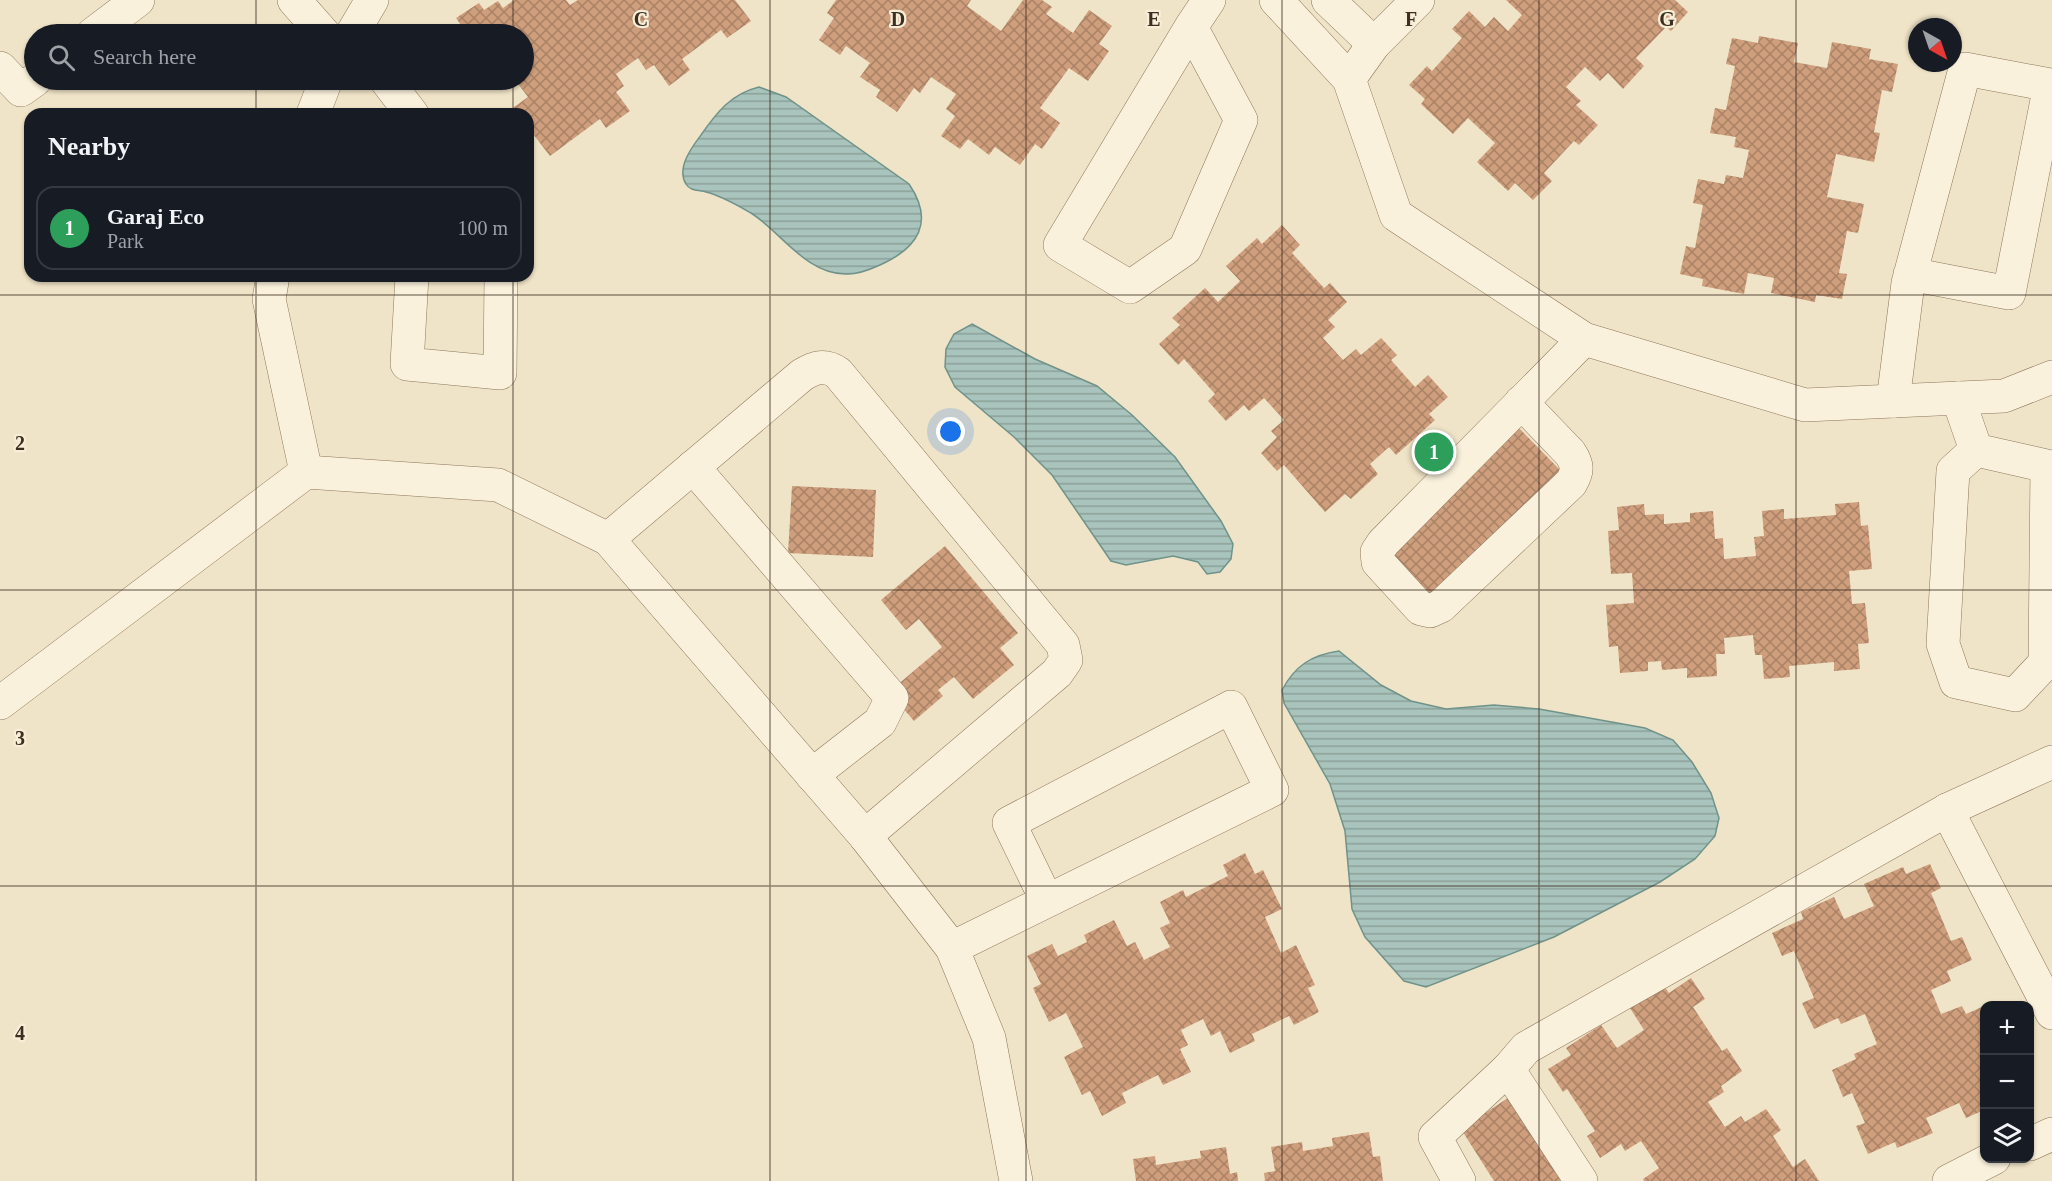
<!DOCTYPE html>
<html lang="en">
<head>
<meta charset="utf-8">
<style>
  :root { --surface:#171b24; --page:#242831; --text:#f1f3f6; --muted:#9ea1a6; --line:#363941; --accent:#7c3aed }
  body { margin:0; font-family:"Times New Roman",serif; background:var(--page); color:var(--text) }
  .controls { position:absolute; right:18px; bottom:18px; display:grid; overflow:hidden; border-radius:12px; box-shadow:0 2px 4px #0004 }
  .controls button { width:54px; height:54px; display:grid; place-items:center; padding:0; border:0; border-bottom:2px solid var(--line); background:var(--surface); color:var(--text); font:30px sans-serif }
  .compass { position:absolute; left:1908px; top:18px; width:54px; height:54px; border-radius:50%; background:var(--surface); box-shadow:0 2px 4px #0004; rotate:140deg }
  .you { position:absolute; left:951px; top:432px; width:21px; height:21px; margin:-15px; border:4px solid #fff; border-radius:50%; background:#1a73e8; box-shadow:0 0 0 9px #1a73e833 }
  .badge { display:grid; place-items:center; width:39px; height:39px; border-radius:50%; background:var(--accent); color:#fff; font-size:20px; font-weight:700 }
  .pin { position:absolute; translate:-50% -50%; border:3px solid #fff; box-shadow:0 2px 6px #0006 }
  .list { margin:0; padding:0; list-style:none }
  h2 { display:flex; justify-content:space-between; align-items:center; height:78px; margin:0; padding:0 24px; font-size:26px }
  h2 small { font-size:20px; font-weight:400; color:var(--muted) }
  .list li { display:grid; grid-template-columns:39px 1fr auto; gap:18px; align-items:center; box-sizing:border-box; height:84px; margin:0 12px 12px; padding:0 12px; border:2px solid var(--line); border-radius:18px }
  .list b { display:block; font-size:22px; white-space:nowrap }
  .list p { margin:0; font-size:20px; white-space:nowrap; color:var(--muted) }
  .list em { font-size:20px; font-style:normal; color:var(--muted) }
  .icon { flex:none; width:33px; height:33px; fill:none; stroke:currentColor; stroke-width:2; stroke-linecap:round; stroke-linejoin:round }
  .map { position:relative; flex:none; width:2052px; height:1181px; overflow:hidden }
  .search { position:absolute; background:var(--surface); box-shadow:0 2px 4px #0004; left:24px; top:24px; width:510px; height:66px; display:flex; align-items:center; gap:15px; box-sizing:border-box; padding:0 21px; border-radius:33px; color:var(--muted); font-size:22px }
  .panel { position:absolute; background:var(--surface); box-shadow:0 2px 4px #0004; left:24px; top:108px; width:510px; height:174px; border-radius:18px }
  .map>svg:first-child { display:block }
</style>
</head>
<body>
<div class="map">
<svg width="2052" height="1181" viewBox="0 0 2052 1181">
  <defs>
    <pattern id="water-rules" width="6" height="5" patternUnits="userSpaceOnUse" patternTransform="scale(1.5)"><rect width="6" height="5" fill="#a9c4bc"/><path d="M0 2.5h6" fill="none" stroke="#8ba098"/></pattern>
    <pattern id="building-cross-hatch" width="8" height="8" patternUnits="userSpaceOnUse" patternTransform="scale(1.5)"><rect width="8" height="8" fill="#cf9f7d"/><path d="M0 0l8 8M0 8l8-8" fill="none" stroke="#a98266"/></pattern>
  </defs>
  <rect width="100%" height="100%" fill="#f0e4c8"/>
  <g fill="url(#water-rules)" stroke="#6f938a" stroke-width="1.5">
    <path d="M759,87L786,97L909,184C935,222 918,248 880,265C869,270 857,275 845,274C806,274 781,232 751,213C737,205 722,196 706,192C698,190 690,191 686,184C676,168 692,147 701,135C717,112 731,94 759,87Z"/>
    <path d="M972,324L1035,359L1097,386L1132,415L1175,457L1221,521L1233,544L1231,559L1220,572L1207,574L1198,562L1173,556L1126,565L1111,561L1052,475L1014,437L955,387L945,367L946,349L954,334Z"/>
    <path d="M1339,651L1381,685L1411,701L1446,709L1494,705L1539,709L1645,728L1673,740L1692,762L1711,793L1719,818L1715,836L1695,859L1660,882L1554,937L1426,987L1404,981L1365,937L1352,909L1345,831L1330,784L1284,703L1282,690C1295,666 1311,655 1339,651Z"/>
  </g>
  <g fill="url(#building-cross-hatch)">
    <path d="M514,0H566L570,5L578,0H735L751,21L727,38L721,30L682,59L690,70L669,86L654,65L646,70L638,58L616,74L624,86L616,92L630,111L606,128L600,119L550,156L533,134L528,138V114L506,113L528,97L515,80H524V34H467L456,18L479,3L484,10L498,1L503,8Z"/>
    <path d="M836,0H971L967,6L1001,31L1023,0H1042L1052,7L1046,14L1073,33L1089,10L1112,26L1099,44L1109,51L1088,81L1069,68L1040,108L1060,123L1042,149L1035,144L1020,165L995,147L989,155L968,139L960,149L941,136L955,116L946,109L956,94L931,77L920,93L914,88L897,112L876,97L880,90L860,77L870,63L846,46L840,55L819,40L834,18L827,13Z"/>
    <path d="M1506,0H1675L1688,12L1671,31L1666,27L1636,58L1644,66L1623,89L1608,73L1600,81L1585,67L1566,87L1581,101L1576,105L1598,125L1579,145L1574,141L1544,173L1552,181L1533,200L1515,183L1508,191L1477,162L1495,143L1468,118L1453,134L1421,104L1425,99L1409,85L1427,66L1432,71L1462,38L1452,29L1469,11L1485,27L1494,17L1508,31L1522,15Z"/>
    <path d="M1759,36L1798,43L1794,62L1827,68L1832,42L1871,49L1869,59L1898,64L1892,92L1882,90L1874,132L1880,133L1874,162L1836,154L1827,197L1864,204L1858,233L1847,231L1839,273L1847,274L1842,299L1816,295L1815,302L1771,293L1774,278L1748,273L1744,294L1702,286L1703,279L1680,274L1686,246L1695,248L1703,205L1693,203L1698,179L1724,184L1726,175L1743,178L1749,150L1734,147L1736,137L1710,133L1715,108L1726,110L1735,66L1726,64L1732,38L1758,43Z"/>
    <path d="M1282,225L1300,245L1292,253L1324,288L1330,283L1347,302L1328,320L1335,327L1323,338L1343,360L1356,349L1361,355L1381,338L1397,355L1391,360L1415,387L1428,375L1448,397L1429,414L1435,420L1396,455L1389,447L1370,464L1378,474L1351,499L1345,494L1325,512L1284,465L1277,471L1261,453L1277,437L1271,431L1284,420L1264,398L1249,411L1244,405L1226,421L1208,401L1215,394L1184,359L1178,365L1159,344L1180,325L1172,318L1205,288L1218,302L1240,281L1226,266L1257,238L1262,244Z"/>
    <path d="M1517,426L1560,470L1425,601L1382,557Z"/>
    <path d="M792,486L876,490L873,557L788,553Z"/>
    <path d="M1859,502L1861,526L1868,525L1872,569L1849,571L1852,604L1865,603L1869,643L1858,644L1860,669L1834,671V662L1789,666L1790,677L1764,679L1762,655H1755L1753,635L1724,638L1725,654H1716L1717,676L1687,678V668L1662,670L1661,661L1648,662V671L1620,673L1618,646L1609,647L1606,605L1634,603L1632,573L1611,574L1608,531L1619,530L1617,507L1644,504L1645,515L1664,514V524L1690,522V513L1713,511L1715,539L1723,538L1724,559L1756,556L1754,537L1764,536L1762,511L1784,509V519L1836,515L1835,504Z"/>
    <path d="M945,546L1018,633L1000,648L1014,665L973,699L954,677L938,690L943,696L914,721L889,692L942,647L919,619L906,630L881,600Z"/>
    <path d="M1245,853L1255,874L1263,870L1282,909L1265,917L1281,953L1296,945L1315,985L1308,988L1319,1012L1294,1025L1289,1016L1252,1034L1255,1041L1230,1053L1220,1031L1211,1036L1203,1019L1181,1030L1188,1045L1180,1049L1191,1072L1163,1085L1158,1075L1122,1093L1126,1103L1102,1116L1090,1091L1082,1095L1064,1057L1083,1047L1066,1013L1049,1022L1033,988L1041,984L1027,956L1052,944L1058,956L1087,942L1084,935L1114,920L1127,946L1135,942L1144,960L1170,947L1160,928L1170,923L1160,902L1183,890L1186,897L1228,876L1223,865Z"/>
    <path d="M1930,864L1941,888L1931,893L1951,941L1962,937L1972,960L1947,971L1951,981L1931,990L1941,1014L1962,1006L1966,1014L1984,1006V1110L1966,1118L1959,1103L1926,1118L1933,1133L1897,1148L1895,1142L1868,1154L1856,1126L1865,1123L1852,1093L1843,1097L1832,1070L1856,1059L1854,1054L1877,1044L1865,1014L1841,1024L1838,1018L1814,1029L1802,1003L1814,998L1794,951L1782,956L1772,933L1803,919L1801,912L1834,897L1844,919L1874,906L1864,884L1903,867L1906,874Z"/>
    <path d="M1691,978L1705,999L1693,1007L1722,1051L1727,1048L1742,1071L1721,1086L1724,1092L1708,1102L1725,1127L1741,1116L1745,1122L1766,1109L1781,1130L1773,1136L1793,1167L1805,1159L1819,1181H1644L1643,1179L1659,1168L1641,1141L1625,1151L1621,1144L1600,1158L1587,1136L1595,1131L1567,1089L1563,1092L1548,1069L1571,1055L1566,1048L1601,1025L1617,1048L1644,1030L1630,1008L1664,986L1669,993Z"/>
    <path d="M1511,1096L1564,1181H1494L1461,1129Z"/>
    <path d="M1369,1132L1373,1157L1380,1156L1383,1181H1265L1264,1173L1275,1171L1271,1147L1302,1142L1303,1151L1333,1146L1332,1138Z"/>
    <path d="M1226,1147L1230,1174L1237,1172L1238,1181H1136L1133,1159L1155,1156L1156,1165L1201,1158L1200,1151Z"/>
  </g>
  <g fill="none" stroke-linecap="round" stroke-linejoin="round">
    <g stroke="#8d765c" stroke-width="34">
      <g id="minor">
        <path d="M294,0L324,34"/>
        <path d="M1276,0L1349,79L1396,215L1584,339L1805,405L2004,396L2052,377"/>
        <path d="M1328,0L1374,44"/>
        <path d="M1191,27L1241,120L1185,249L1130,287L1060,245L1191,27L1209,0"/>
        <path d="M93,34L138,0"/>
        <path d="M352,34L372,0"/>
        <path d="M0,68L21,90L35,80"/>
        <path d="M1349,79L1374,44L1418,0"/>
        <path d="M386,80L412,114"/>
        <path d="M313,114L326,80"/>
        <path d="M273,276L269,299L306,472"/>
        <path d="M412,276L407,364L500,373L501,276"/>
        <path d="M1958,398L1976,450L2047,466L2045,663L2015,695L1956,682L1943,644L1953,471L1976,450"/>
        <path d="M1893,401L1908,283L1965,69L2050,85L2009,293L1910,274"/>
        <path d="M1521,402L1570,453C1578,465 1578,471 1571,483L1441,606L1430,611L1421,609L1378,562L1377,552L1383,543L1584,339"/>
        <path d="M693,467L892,698L880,722L812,775"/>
        <path d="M608,539L802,375C815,367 825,364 838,373L1054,634L1063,645L1066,660L1057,673L865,836"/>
        <path d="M0,703L306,472L498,485L608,539L865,836L952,948L989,1038L1016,1181"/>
        <path d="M1947,810L2052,1013"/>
        <path d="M952,948L1272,790L1231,707L1009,823L1047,901"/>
        <path d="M2030,1144L2052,1134"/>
        <path d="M1459,1181L1435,1137L1508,1069"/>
        <path d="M1581,1181L1508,1069L1526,1048L1947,810L2052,762"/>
        <path d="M1949,1181L1994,1158"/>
      </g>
    </g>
    <use href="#minor" stroke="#faf1dc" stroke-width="33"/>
  </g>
  <path fill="none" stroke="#3d2e20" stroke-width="1.5" stroke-opacity="0.55" d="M256,0V34M513,0V34M770,0V1181M1026,0V1181M1282,0V1181M1539,0V1181M1796,0V1181M256,80V114M513,80V114M256,276V1181M513,276V1181M0,295H2052M0,590H2052M0,886H2052"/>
  <g font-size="20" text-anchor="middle" font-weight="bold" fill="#3d2e20" stroke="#f7eed8" stroke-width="4.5" stroke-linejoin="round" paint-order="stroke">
    <text x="641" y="26">C</text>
    <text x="898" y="26">D</text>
    <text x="1154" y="26">E</text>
    <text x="1411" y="26">F</text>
    <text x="1667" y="26">G</text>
    <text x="20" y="450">2</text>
    <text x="20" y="745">3</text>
    <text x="20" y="1040">4</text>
  </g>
</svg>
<div class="controls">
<button>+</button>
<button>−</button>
<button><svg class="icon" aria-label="layers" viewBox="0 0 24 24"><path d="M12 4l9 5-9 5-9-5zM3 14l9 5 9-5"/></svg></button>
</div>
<svg class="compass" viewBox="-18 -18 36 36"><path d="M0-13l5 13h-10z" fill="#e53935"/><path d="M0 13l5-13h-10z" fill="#9ea1a6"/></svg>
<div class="you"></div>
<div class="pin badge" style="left:1434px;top:452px;background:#2e9e5b">1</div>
<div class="search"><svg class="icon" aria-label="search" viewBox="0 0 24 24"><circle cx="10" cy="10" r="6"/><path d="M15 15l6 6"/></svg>Search here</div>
<section class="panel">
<h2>Nearby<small></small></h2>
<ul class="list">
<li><span class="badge" style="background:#2e9e5b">1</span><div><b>Garaj Eco</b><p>Park</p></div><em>100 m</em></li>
</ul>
</section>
</div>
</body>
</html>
